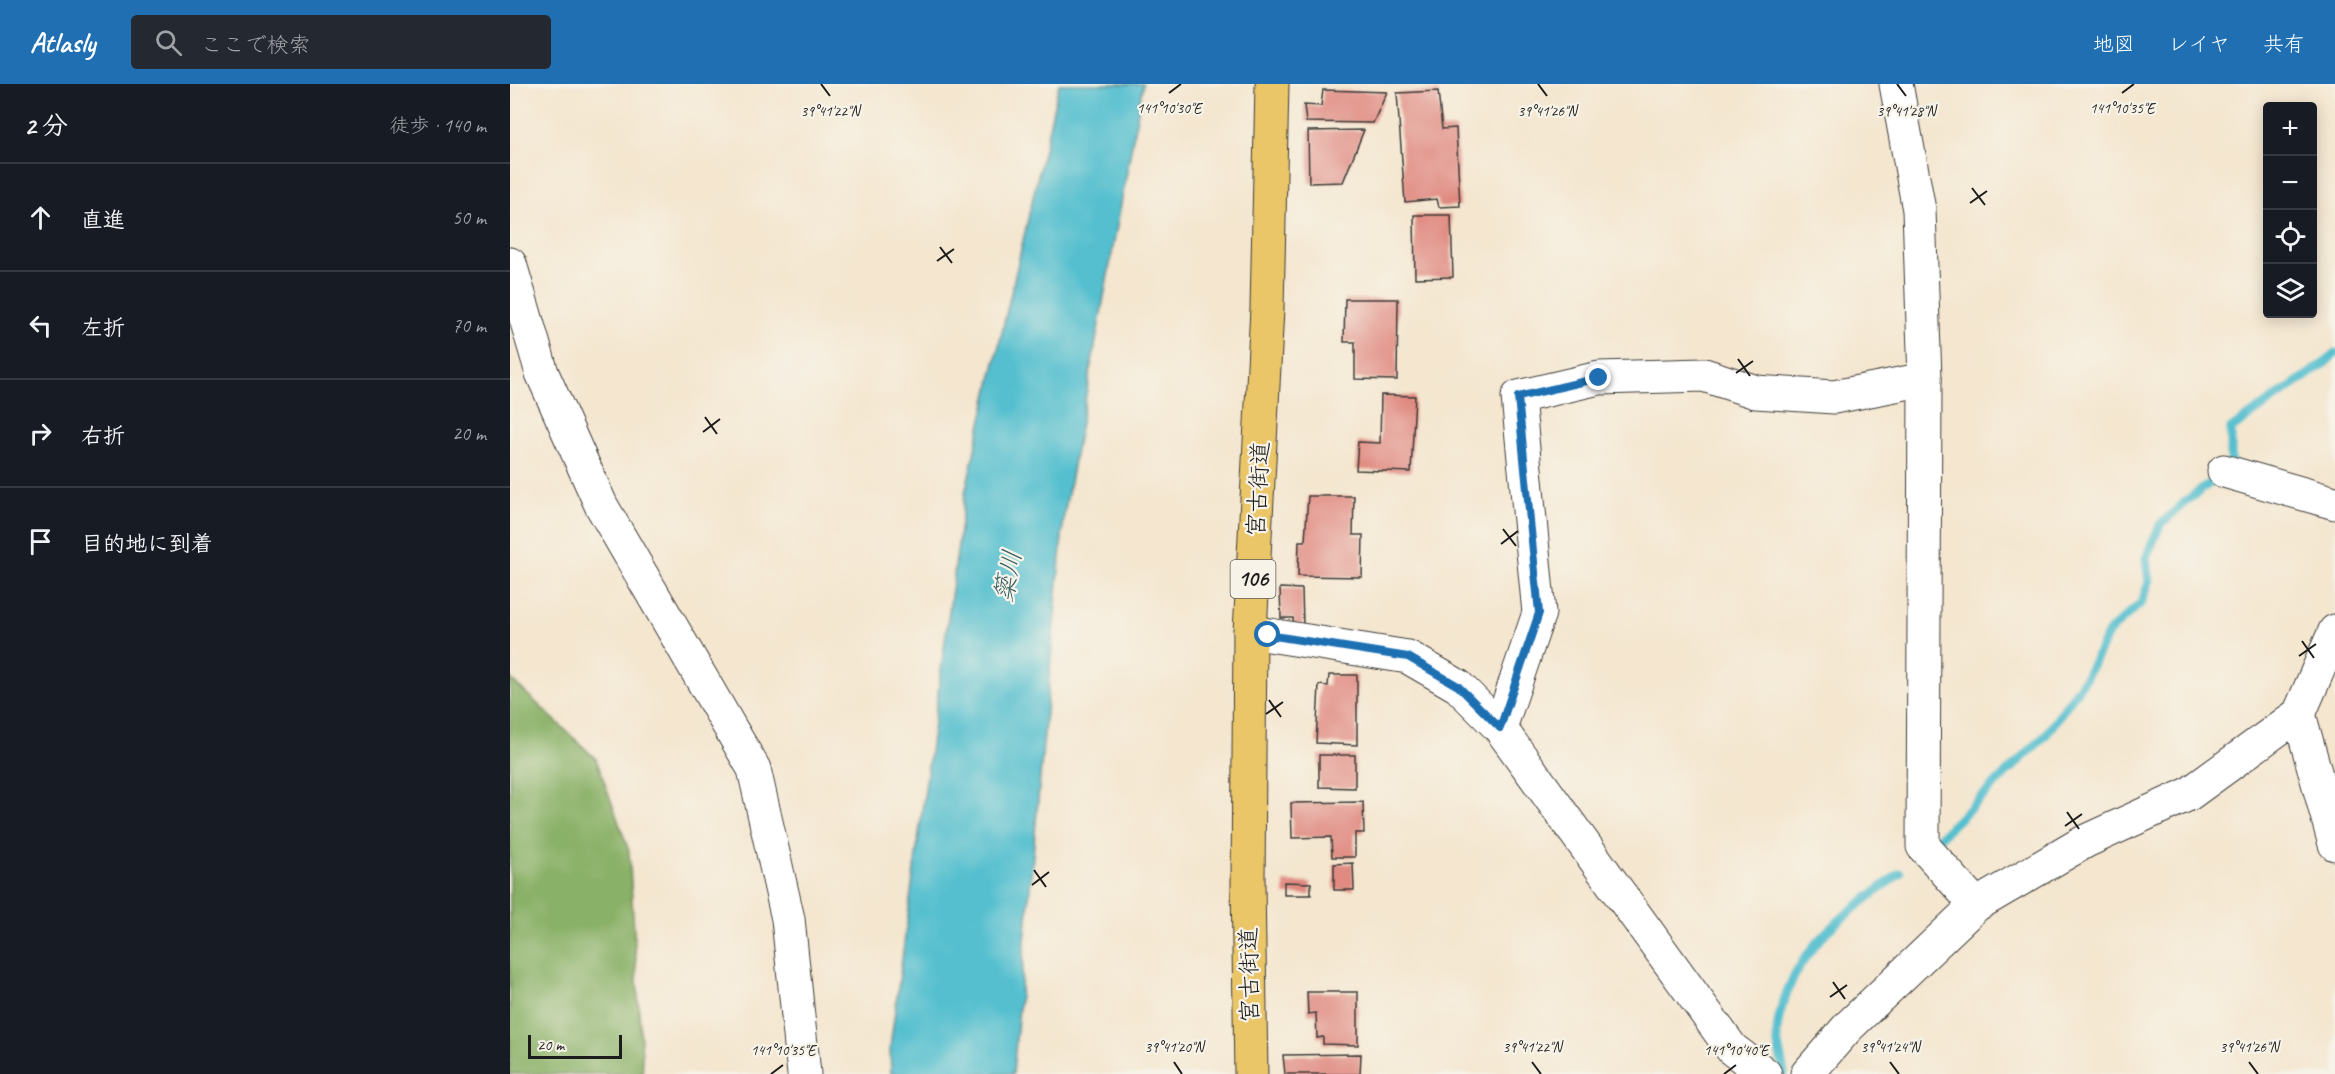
<!DOCTYPE html>
<html lang="ja">
<head>
<meta charset="utf-8">
<style>
  :root { --surface:#171b24; --page:#242831; --text:#f1f3f6; --muted:#9ea1a6; --line:#363941; --accent:#1f6fb2 }
  body { margin:0; font-family:Caveat,"Klee One",sans-serif; background:var(--page); color:var(--text) }
  .controls { position:absolute; right:18px; top:18px; display:grid; overflow:hidden; border-radius:6px; box-shadow:0 3px 15px #0003 }
  .controls button { width:54px; height:54px; display:grid; place-items:center; padding:0; border:0; border-bottom:2px solid var(--line); background:var(--surface); color:var(--text); font:30px sans-serif }
  .scale { position:absolute; left:18px; bottom:15px; width:94px; box-sizing:border-box; padding-left:6px; border:3px solid #1c1c1c; border-top:0; font-size:16px; line-height:21px; white-space:nowrap; color:#1c1c1c; -webkit-text-stroke:4px #f7f3e8; paint-order:stroke }
  .stop { position:absolute; width:18px; height:18px; margin:-14px; border:4px solid #1f6fb2; border-radius:50%; background:#fff }
  .stop.end { background:#1f6fb2; border-color:#fff; box-shadow:0 2px 6px #0008 }
  .list { margin:0; padding:0; list-style:none }
  h2 { display:flex; justify-content:space-between; align-items:center; height:78px; margin:0; padding:0 24px; font-size:26px }
  h2 small { font-size:20px; font-weight:400; color:var(--muted) }
  .list li { display:grid; grid-template-columns:39px 1fr auto; gap:18px; align-items:center; box-sizing:border-box; height:108px; padding:0 24px; border-top:2px solid var(--line) }
  .list b { display:block; font-size:22px; white-space:nowrap }
  .list em { font-size:20px; font-style:normal; color:var(--muted) }
  .icon { flex:none; width:33px; height:33px; fill:none; stroke:currentColor; stroke-width:2; stroke-linecap:round; stroke-linejoin:round }
  .map { position:relative; flex:none; width:1825px; height:990px; overflow:hidden }
  header { display:flex; align-items:center; gap:36px; box-sizing:border-box; height:84px; padding:0 30px; background:var(--accent); color:#fff }
  header strong { font-size:28px }
  nav { display:flex; gap:33px; margin-inline-start:auto; font-size:21px }
  .search { width:420px; height:54px; background:var(--page); display:flex; align-items:center; gap:15px; box-sizing:border-box; padding:0 21px; border-radius:6px; color:var(--muted); font-size:22px }
  main { display:flex }
  aside { flex:1; background:var(--surface) }
  .map>svg:first-child { display:block }
</style>
</head>
<body>
<header>
<strong>Atlasly</strong>
<div class="search"><svg class="icon" aria-label="search" viewBox="0 0 24 24"><circle cx="10" cy="10" r="6"/><path d="M15 15l6 6"/></svg>ここで検索</div>
<nav><a>地図</a><a>レイヤ</a><a>共有</a></nav>
</header>
<main>
<aside>
<h2>2 分<small>徒歩 · 140 m</small></h2>
<ul class="list">
<li><svg class="icon" aria-label="ahead" viewBox="0 0 24 24"><path d="M12 20V5M6 11l6-6 6 6"/></svg><div><b>直進</b></div><em>50 m</em></li>
<li><svg class="icon" aria-label="left" viewBox="0 0 24 24"><path d="M17 20v-9H6M10 6l-5 5 5 5"/></svg><div><b>左折</b></div><em>70 m</em></li>
<li><svg class="icon" aria-label="right" viewBox="0 0 24 24"><path d="M7 20v-9h11M14 6l5 5-5 5"/></svg><div><b>右折</b></div><em>20 m</em></li>
<li><svg class="icon" aria-label="arrive" viewBox="0 0 24 24"><path d="M6 21V4h12l-3 4 3 4H6"/></svg><div><b>目的地に到着</b></div></li>
</ul>
</aside>
<div class="map">
<svg width="1825" height="990" viewBox="0 0 1825 990">
  <rect width="100%" height="100%" fill="#f7f3e8"/>
  <filter id="ink" filterUnits="userSpaceOnUse"><feTurbulence type="fractalNoise" baseFrequency=".0167" numOctaves="2"/><feDisplacementMap in="SourceGraphic" scale="12" xChannelSelector="R" yChannelSelector="G"/><feConvolveMatrix kernelMatrix="1 2 1 2 8 2 1 2 1" color-interpolation-filters="sRGB"/></filter>
  <filter id="wash" filterUnits="userSpaceOnUse"><feTurbulence type="fractalNoise" baseFrequency=".008" numOctaves="4" result="noise"/><feDisplacementMap in="SourceGraphic" scale="24" xChannelSelector="R" yChannelSelector="G"/><feGaussianBlur stdDeviation="1.35" result="paint"/><feColorMatrix in="noise" values="0 0 0 0 0 0 0 0 0 0 0 0 0 0 0 0 0 1.4 0 .05"/><feComposite in="paint" operator="in"/></filter>
  <g filter="url(#wash)">
    <rect width="100%" height="100%" fill="#f4e6cf"/>
    <path fill="#8ab167" stroke="#536642" stroke-width="1.5" d="M0,594L86,675L119,767L133,990H0Z"/>
    <path fill="#54bfcf" stroke="#386e76" stroke-width="1.5" d="M549,0H633L554,431L503,990H381L380,964L455,409Z"/>
    <g fill="none" stroke-linecap="round" stroke-linejoin="round">
      <g stroke="#54bfcf" stroke-width="9">
        <path d="M1721,379V345L1816,278L1825,269"/>
        <path d="M1429,754L1535,652L1575,595L1599,548L1632,518L1639,498L1636,474L1650,441L1676,417L1699,400"/>
        <path d="M1274,989C1272,977 1268,965 1267,953C1266,937 1273,918 1279,903C1305,845 1343,827 1390,789"/>
      </g>
    </g>
    <g id="blocks">
      <g fill="#e08a81">
        <path d="M813,6L877,8L863,39L796,38L794,21L811,22Z"/>
        <path d="M928,7L932,45L946,44L950,122L929,123L927,115L895,118L887,9Z"/>
        <path d="M854,46L833,98L799,99L798,47Z"/>
        <path d="M904,131H941L943,193L905,194Z"/>
        <path d="M835,215H888L887,296L845,295V258H834Z"/>
        <path d="M871,311L905,312L901,388L846,386L848,358L870,359Z"/>
        <path d="M798,412H844L843,451H853L852,493L788,492L789,457H795Z"/>
        <path d="M770,504L792,505L793,540L784,542L783,534H771Z"/>
        <path d="M819,591H847V661L806,659L809,601L818,602Z"/>
        <path d="M809,671H845V704L809,703Z"/>
        <path d="M853,718L854,749H845V773H822L821,753L782,754L781,719Z"/>
        <path d="M843,779L844,806H824V780Z"/>
        <path d="M774,798L801,799V811H774Z"/>
        <path d="M797,908H848V961L813,960V953L807,954L806,929L798,930Z"/>
        <path d="M851,970L850,990H775L773,971Z"/>
      </g>
    </g>
  </g>
  <g filter="url(#ink)">
    <use href="#blocks" fill-opacity="0" stroke="#3c3a37" stroke-width="1.5"/>
    <g fill="none" stroke-linecap="round" stroke-linejoin="round">
      <g stroke="#3c3a37" stroke-width="35">
        <g id="minor">
          <path d="M1386,0L1409,126L1415,295L1413,762L1466,821"/>
          <path d="M0,180L32,289L91,421L244,685L278,835L294,990"/>
          <path d="M1714,387L1825,419"/>
          <path d="M740,548L898,573L948,602L990,644L1222,965L1255,990"/>
          <path d="M1789,630L1825,760"/>
          <path d="M990,644L1029,529L1008,313L1089,294L1194,291L1246,308L1324,313L1415,295"/>
          <path d="M1297,990L1338,943L1466,821L1576,757L1679,710L1789,630L1825,547"/>
        </g>
      </g>
      <g stroke="#3c3a37" stroke-width="35">
        <path id="highway" d="M741,990L738,799L740,548L757,225L762,0"/>
      </g>
      <use href="#minor" stroke="#fff" stroke-width="33"/>
      <use href="#highway" stroke="#ebc669" stroke-width="33"/>
    </g>
  </g>
  <g fill="none" stroke-linecap="round" stroke-linejoin="round" filter="url(#ink)">
    <path stroke="#1f6fb2" stroke-width="8" d="M758,551L898,573L948,602L990,644L1029,529L1008,313L1089,294"/>
  </g>
  <path fill="none" stroke="#1c1c1c" stroke-width="2" d="M311,0L320,12M1028,0L1037,12M1387,0L1396,12M659,9L671,0M1612,9L1624,0M1462,104L1475,121M1460,119L1477,107M430,163L442,179M427,177L444,165M1228,275L1240,292M1226,289L1243,277M195,333L207,350M193,348L210,335M993,445L1006,462M991,460L1008,447M1792,557L1804,574M1789,572L1806,560M759,616L771,633M756,630L773,618M1557,728L1569,745M1555,742L1572,730M524,786L536,803M522,801L539,788M1323,898L1335,915M1320,913L1337,901M664,978L672,990M1022,978L1031,990M1380,978L1389,990M1739,978L1748,990M261,990L273,981M1214,990L1226,981"/>
  <g text-anchor="middle" dominant-baseline="central" stroke-width="4.5" stroke-linejoin="round" paint-order="stroke">
    <rect fill="#f7f3e8" stroke="#5e5c59" stroke-width="1.5" x="720.5" y="476" width="45" height="38" rx="4.5"/>
    <g font-size="22" font-weight="bold" fill="#1c1c1c">
      <text x="743" y="495">106</text>
    </g>
    <g font-size="24" fill="#1c1c1c" stroke="#f7f3e8">
      <text transform="translate(748 405) rotate(-87)">宮古街道</text>
      <text transform="translate(739 891) rotate(-91)">宮古街道</text>
    </g>
    <g font-size="26" font-style="italic" fill="#325d64" stroke="#f7f3e8">
      <text transform="translate(498 492) rotate(-79)">簗川</text>
    </g>
  </g>
  <g font-size="15" text-anchor="middle" fill="#1c1c1c" stroke="#f7f3e8" stroke-width="4.5" stroke-linejoin="round" paint-order="stroke">
    <text x="659" y="29">141°10'30"E</text>
    <text x="1612" y="29">141°10'35"E</text>
    <text x="320" y="32">39°41'22"N</text>
    <text x="1037" y="32">39°41'26"N</text>
    <text x="1396" y="32">39°41'28"N</text>
    <text x="664" y="968">39°41'20"N</text>
    <text x="1022" y="968">39°41'22"N</text>
    <text x="1380" y="968">39°41'24"N</text>
    <text x="1739" y="968">39°41'26"N</text>
    <text x="273" y="971">141°10'35"E</text>
    <text x="1226" y="971">141°10'40"E</text>
  </g>
</svg>
<div class="controls">
<button>+</button>
<button>−</button>
<button><svg class="icon" aria-label="locate" viewBox="0 0 24 24"><circle cx="12" cy="12" r="6"/><path d="M12 2v4M12 18v4M2 12h4M18 12h4"/></svg></button>
<button><svg class="icon" aria-label="layers" viewBox="0 0 24 24"><path d="M12 4l9 5-9 5-9-5zM3 14l9 5 9-5"/></svg></button>
</div>
<div class="scale">20 m</div>
<div class="stop" style="left:758px;top:551px"></div>
<div class="stop end" style="left:1089px;top:294px"></div>
</div>
</main>
</body>
</html>
